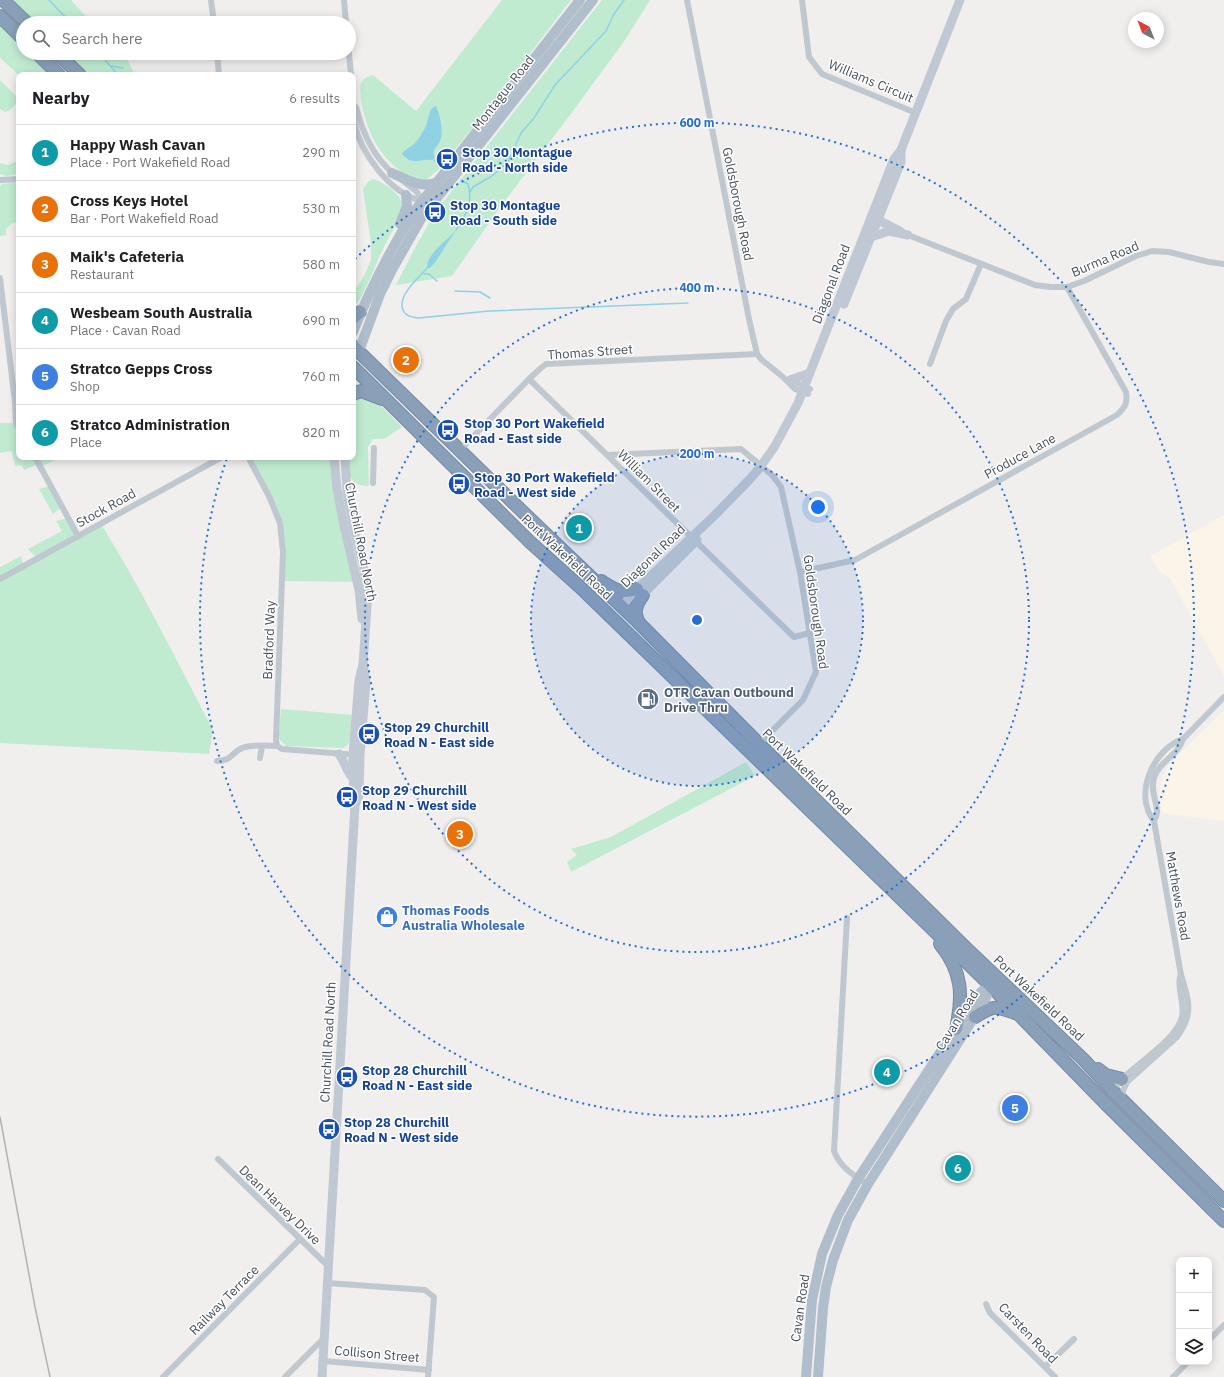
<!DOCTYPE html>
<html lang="en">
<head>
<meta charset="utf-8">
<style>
  :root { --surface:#fff; --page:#f6f6f6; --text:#202124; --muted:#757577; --line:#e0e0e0; --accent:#0f766e }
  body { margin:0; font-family:"IBM Plex Sans",sans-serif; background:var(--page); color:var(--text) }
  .controls { position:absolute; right:12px; bottom:12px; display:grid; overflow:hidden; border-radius:8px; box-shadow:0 2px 10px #0003 }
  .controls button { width:36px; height:36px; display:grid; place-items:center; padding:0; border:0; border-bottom:1px solid var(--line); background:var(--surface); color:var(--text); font:20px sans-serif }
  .compass { position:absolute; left:1128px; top:12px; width:36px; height:36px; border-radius:50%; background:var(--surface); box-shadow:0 2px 10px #0003; rotate:318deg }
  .you { position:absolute; left:818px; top:507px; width:14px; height:14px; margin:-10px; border:3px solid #fff; border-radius:50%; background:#1a73e8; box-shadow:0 0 0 6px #1a73e833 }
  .badge { display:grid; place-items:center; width:26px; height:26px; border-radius:50%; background:var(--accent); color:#fff; font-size:13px; font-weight:700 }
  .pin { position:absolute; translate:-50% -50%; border:2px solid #fff; box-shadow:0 1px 4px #0006 }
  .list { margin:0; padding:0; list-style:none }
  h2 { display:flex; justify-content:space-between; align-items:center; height:52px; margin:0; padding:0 16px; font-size:17px }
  h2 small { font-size:13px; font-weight:400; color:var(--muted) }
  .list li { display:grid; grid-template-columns:26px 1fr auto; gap:12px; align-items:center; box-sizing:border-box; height:56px; padding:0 16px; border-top:1px solid var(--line) }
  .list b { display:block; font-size:15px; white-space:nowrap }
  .list p { margin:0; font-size:13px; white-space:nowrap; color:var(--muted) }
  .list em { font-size:13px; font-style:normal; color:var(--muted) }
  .icon { flex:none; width:22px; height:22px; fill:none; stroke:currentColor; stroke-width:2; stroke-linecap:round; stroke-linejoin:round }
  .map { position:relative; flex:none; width:1224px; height:1377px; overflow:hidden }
  .search { position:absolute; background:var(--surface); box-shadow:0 2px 10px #0003; left:16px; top:16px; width:340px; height:44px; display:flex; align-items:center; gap:10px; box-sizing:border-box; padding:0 14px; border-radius:22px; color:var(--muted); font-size:15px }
  .panel { position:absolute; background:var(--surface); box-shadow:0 2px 10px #0003; left:16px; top:72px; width:340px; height:388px; border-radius:8px }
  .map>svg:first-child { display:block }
</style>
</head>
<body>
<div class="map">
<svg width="1224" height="1377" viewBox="0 0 1224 1377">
  <rect width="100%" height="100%" fill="#f1eeee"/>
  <g fill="#faf5e8">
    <path d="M1224,515V676L1170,578L1159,571L1150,556Z"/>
    <path d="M1224,710V821L1162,813L1159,795L1161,780L1169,765Z"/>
  </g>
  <g fill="#c0ebd1">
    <path d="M13,0H71L92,23H36Z"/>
    <path d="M502,0H571L479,120L439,169L426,180C417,179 408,177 400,171C376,152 366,129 361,99C360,86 358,79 373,75L416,111Z"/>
    <path d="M602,0H650L625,40L573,111L501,206L452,276L396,285L416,246L436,211Z"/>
    <path d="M0,25L23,48V53H28L50,75H19L0,58Z"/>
    <path d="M67,53H120L128,61L135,75H89Z"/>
    <path d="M0,80L15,95L19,101L10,110L5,112L0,109Z"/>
    <path d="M15,162H19V174L6,176L0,174V163L8,165Z"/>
    <path d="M372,179C382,181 400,193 402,204C403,215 388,238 383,249C373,269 367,291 353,309V293L364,276L371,260V243L363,189L367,183Z"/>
    <path d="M19,182V222L12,223L6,229V235L0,236V186L2,184Z"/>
    <path d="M362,397L377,402L402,427L384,439H373L368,447L369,486C359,486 356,484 350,477L349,457H353V404L359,398Z"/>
    <path d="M0,423H19V457H62L40,467L38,464L24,470L22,465L15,466L12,451L0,453Z"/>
    <path d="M248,457H334L357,582L282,581L280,523Z"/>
    <path d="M51,486L62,507L53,514L39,489Z"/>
    <path d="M68,518L78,536L101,524C142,590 177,661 213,730L209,754L0,743V567L21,556L24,566L37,559L28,549L62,531L56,521Z"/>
    <path d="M281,709L353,715C352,727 354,743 343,748L286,746L280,740L279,736Z"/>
    <path d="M746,762L755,776L571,872L567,862L577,855L571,849L611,837Z"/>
  </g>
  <g fill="#90d1e4">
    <path d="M436,106C440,115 444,131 440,141C437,148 431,149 435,158L432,160C418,158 414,167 402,154C405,149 410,148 414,144C418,140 422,133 425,128C429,121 428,108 436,106Z"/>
    <path d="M456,230L436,261L430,268H427C426,254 448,240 456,230Z"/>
  </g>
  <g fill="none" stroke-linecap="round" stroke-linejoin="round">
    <g stroke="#90d1e4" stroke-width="1.5">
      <path d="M49,0L71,23"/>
      <path d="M99,53L118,75"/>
      <path d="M111,66L123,68"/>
      <path d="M434,160L438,162"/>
      <path d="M470,192L473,187L492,176L508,162L521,133L534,118L555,85L606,31L614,14L624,0"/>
      <path d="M456,230C467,213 473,204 468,184L461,180"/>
      <path d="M427,268C419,278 397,295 403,310C406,317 412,317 419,318L489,311L688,303"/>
      <path d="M424,274H429L437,281"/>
      <path d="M455,291L480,292L490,298"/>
    </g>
    <g stroke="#758ba5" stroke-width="14">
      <g id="highway">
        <path d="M3,0L27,23"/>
        <path d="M0,16L23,39"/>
        <path d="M37,53L59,75"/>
        <path d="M57,53L80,75"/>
        <path d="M353,318L360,312"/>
        <path d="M353,346L526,515L639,623L759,744L968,950L1083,1059L1112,1090L1224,1201"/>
        <path d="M353,367L530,542L580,587L991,986L1106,1104L1224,1221"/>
        <path d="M353,394L361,391L382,399"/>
        <path d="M601,581C615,590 620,594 637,589"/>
        <path d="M639,623C633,611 636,605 643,595"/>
        <path d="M940,944C963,972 963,996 956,1029"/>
        <path d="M975,1017C994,1005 994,1006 1015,1013"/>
        <path d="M1098,1069L1106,1075L1122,1079"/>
      </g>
    </g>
    <g stroke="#c0c8cf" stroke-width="6">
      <path d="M211,0L214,23"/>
      <path d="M344,0L346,23"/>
      <path d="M687,0L749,319L757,354L762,360L783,377L795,389L808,394"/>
      <path d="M802,0L809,57L822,74L916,113"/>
      <path d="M217,53L219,75"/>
      <path d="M349,53L351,75"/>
      <path d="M353,94C354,103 352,113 354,122C360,152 390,194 422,201"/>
      <path d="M356,107C363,133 373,157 394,174"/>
      <path d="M0,180L19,179"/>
      <path d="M403,181L417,192L422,201"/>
      <path d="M908,235L1035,285L1051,287H1067L1084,281L1136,256L1152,251L1169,252L1209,262L1224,264"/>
      <path d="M0,278L15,402L16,423L19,429"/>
      <path d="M930,364L946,321L953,309L966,299L981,264"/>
      <path d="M529,379L794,637L810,633"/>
      <path d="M790,380L810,389"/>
      <path d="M459,451L529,379L541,368L546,364L757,354"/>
      <path d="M608,455L741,449L772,475L781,487L800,572L816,672L803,700L759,744"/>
      <path d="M35,457L78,536"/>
      <path d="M248,457L269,496L280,523L283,552L276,740L277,746L282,749L357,755"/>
      <path d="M373,483L374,448"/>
      <path d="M800,572L855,560L1117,415C1125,407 1128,404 1126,392L1067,287"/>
      <path d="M0,579L222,457"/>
      <path d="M260,758L262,746"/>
      <path d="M217,761C232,761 231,753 242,748C252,744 267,746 277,746"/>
      <path d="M1154,821C1155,819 1157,815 1157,812C1157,801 1150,791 1154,778C1159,761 1178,756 1183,739"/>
      <path d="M847,918L834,1151C840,1167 854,1176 868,1184"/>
      <path d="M1112,1090C1116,1086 1119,1082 1122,1079C1139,1062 1177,1039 1182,1017C1185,1003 1177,990 1180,977"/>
      <path d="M1121,1100L1123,1091L1127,1082L1177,1037C1194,1014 1189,1000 1181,975L1154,821C1133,795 1153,749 1183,739L1224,697"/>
      <path d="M218,1159L328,1266"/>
      <path d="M327,1283L425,1290L434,1297L428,1377"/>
      <path d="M986,1304L990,1313L1055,1377"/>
      <path d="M1209,1340L1224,1325"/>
      <path d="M323,1361L429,1370"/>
      <path d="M1045,1367L1074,1339"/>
      <path d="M163,1377L300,1239"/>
      <path d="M285,1377L324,1338"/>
      <path d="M1173,1377L1188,1362"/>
    </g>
    <g stroke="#c0c9d3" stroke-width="9">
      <path d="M878,220L900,231"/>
      <path d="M871,237L889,231L908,235"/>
      <path d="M844,304L901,162V150"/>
      <path d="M790,380L810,373"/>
      <path d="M334,457L337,489L344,526L359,590L362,619"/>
      <path d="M345,457L347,493L353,526L363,565L367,590V606L363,664L359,680L353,755L354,800"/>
      <path d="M638,599L697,540"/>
      <path d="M623,609L626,601L637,589L715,515L751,478L761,466L775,446L798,403L894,159L901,150L960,0"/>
      <path d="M339,754C345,761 346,772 353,778"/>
      <path d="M322,1377L355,805L359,796L360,755L366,682L363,664"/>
    </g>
    <g stroke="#b0bdcb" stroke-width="10">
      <path d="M392,173C406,179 419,188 435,183"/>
      <path d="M400,224L407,206L406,195"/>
      <path d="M353,332C370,289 391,248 416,209L580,0"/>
      <path d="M359,351L380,294L393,268L422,217L593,0"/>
      <path d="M806,1377L812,1300L822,1254L838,1215L858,1179L973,1002L982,991L991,986"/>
      <path d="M818,1377L823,1308L826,1287L833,1260L848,1220L868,1184L985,1000L991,986"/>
    </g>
    <use href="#highway" stroke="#8aa0b9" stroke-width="12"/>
    <path stroke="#b1b3b8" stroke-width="1.5" d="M0,1117L35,1307L50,1377"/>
  </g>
  <circle cx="697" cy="620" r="166" fill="#286ed1" fill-opacity=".12"/>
  <g fill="none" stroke="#286ed1" stroke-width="2" stroke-dasharray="2 4">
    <circle cx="697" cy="620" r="166"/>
    <circle cx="697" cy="620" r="332"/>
    <path d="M355 259A497 497 0 1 1 227 458"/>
  </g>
  <defs>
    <g id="bus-disc" transform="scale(1.15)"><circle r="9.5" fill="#1a4fb4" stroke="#fff"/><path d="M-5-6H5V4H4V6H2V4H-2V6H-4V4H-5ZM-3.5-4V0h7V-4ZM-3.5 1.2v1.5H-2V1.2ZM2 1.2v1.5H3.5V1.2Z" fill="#fff"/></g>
    <g id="fuel-disc" transform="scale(1.15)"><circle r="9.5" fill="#5c6f8a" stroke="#fff"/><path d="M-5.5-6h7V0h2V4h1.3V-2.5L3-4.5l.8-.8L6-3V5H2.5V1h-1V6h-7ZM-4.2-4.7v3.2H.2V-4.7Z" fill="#fff"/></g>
    <g id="shop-disc" transform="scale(1.15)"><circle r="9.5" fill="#3f7fe0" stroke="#fff"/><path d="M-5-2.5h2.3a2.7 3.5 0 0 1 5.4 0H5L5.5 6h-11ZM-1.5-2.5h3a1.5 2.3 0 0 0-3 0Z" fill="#fff"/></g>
  </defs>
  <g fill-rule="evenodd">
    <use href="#bus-disc" x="447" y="159"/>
    <use href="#bus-disc" x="435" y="212"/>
    <use href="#bus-disc" x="448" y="430"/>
    <use href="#bus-disc" x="459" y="484"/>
    <use href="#fuel-disc" x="648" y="699"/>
    <use href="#bus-disc" x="369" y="734"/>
    <use href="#bus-disc" x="347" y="797"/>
    <use href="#shop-disc" x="387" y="917"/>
    <use href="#bus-disc" x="347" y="1077"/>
    <use href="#bus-disc" x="329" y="1129"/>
  </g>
  <g text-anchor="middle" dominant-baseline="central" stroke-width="3" stroke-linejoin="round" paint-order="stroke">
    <g font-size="13" fill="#48515a" stroke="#fff">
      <text transform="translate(871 81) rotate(23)">Williams Circuit</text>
      <text transform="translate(503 93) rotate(-52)">Montague Road</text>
      <text transform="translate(738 204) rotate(79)">Goldsborough Road</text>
      <text transform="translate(1105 259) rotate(-23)">Burma Road</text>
      <text transform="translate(831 284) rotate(-69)">Diagonal Road</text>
      <text transform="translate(590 352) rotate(-4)">Thomas Street</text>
      <text transform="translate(1020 456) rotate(-29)">Produce Lane</text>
      <text transform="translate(649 481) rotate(45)">William Street</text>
      <text transform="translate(106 508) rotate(-29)">Stock Road</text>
      <text transform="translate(361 542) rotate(79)">Churchill Road North</text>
      <text transform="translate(653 556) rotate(-44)">Diagonal Road</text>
      <text transform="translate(567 557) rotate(43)">Port Wakefield Road</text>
      <text transform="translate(816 612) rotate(82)">Goldsborough Road</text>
      <text transform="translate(269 640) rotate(-88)">Bradford Way</text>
      <text transform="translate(807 772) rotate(44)">Port Wakefield Road</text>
      <text transform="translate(1178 896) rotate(80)">Matthews Road</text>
      <text transform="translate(1039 998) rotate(43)">Port Wakefield Road</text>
      <text transform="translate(957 1020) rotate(-58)">Cavan Road</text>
      <text transform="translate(328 1042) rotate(-87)">Churchill Road North</text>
      <text transform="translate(280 1205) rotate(44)">Dean Harvey Drive</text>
      <text transform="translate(224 1300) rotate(-45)">Railway Terrace</text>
      <text transform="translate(800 1308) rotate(-82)">Cavan Road</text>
      <text transform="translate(1028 1333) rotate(46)">Carsten Road</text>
      <text transform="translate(377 1354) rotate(5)">Collison Street</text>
    </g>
    <g font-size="13" font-weight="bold" fill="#164399" stroke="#fff" text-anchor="start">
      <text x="462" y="152">Stop 30 Montague<tspan x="462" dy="15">Road - North side</tspan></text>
      <text x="450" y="205">Stop 30 Montague<tspan x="450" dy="15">Road - South side</tspan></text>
      <text x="464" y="423">Stop 30 Port Wakefield<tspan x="464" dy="15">Road - East side</tspan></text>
      <text x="474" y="477">Stop 30 Port Wakefield<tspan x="474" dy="15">Road - West side</tspan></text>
      <text x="384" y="727">Stop 29 Churchill<tspan x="384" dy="15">Road N - East side</tspan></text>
      <text x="362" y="790">Stop 29 Churchill<tspan x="362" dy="15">Road N - West side</tspan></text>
      <text x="362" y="1070">Stop 28 Churchill<tspan x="362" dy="15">Road N - East side</tspan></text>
      <text x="344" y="1122">Stop 28 Churchill<tspan x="344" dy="15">Road N - West side</tspan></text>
    </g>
    <g font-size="13" font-weight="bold" fill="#4e5e75" stroke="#fff" text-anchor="start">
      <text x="664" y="692">OTR Cavan Outbound<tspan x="664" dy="15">Drive Thru</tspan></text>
    </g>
    <g font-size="13" font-weight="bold" fill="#366cbe" stroke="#fff" text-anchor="start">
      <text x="402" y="910">Thomas Foods<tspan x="402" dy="15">Australia Wholesale</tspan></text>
    </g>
  </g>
  <circle cx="697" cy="620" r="6" fill="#286ed1" stroke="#fff" stroke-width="2"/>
  <g font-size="12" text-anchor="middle" font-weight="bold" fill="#286ed1" stroke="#fff" stroke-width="3" stroke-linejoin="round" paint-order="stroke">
    <text x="697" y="127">600 m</text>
    <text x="697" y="292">400 m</text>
    <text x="697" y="458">200 m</text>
  </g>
</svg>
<div class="controls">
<button>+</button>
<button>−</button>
<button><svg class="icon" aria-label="layers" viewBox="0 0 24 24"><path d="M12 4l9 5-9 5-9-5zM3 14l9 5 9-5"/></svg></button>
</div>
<svg class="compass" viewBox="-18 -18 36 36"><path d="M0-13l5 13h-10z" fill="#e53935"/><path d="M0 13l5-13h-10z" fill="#757577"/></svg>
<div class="you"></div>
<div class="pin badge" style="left:579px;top:528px;background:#0f9aa8">1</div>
<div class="pin badge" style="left:406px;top:360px;background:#e8710a">2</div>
<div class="pin badge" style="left:460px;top:834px;background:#e8710a">3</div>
<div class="pin badge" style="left:887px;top:1072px;background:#0f9aa8">4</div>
<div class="pin badge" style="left:1015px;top:1108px;background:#3f7fe0">5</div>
<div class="pin badge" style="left:958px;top:1168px;background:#0f9aa8">6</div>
<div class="search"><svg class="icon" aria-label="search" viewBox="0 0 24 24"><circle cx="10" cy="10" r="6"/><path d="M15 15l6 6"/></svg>Search here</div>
<section class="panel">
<h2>Nearby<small>6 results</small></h2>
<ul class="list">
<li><span class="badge" style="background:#0f9aa8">1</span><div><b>Happy Wash Cavan</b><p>Place · Port Wakefield Road</p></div><em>290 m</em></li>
<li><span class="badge" style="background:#e8710a">2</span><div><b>Cross Keys Hotel</b><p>Bar · Port Wakefield Road</p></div><em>530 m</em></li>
<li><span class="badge" style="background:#e8710a">3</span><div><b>Maik's Cafeteria</b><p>Restaurant</p></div><em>580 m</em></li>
<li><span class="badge" style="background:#0f9aa8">4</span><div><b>Wesbeam South Australia</b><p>Place · Cavan Road</p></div><em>690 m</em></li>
<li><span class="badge" style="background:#3f7fe0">5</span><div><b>Stratco Gepps Cross</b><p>Shop</p></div><em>760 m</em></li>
<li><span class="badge" style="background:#0f9aa8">6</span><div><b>Stratco Administration</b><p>Place</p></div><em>820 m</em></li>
</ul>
</section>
</div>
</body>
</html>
